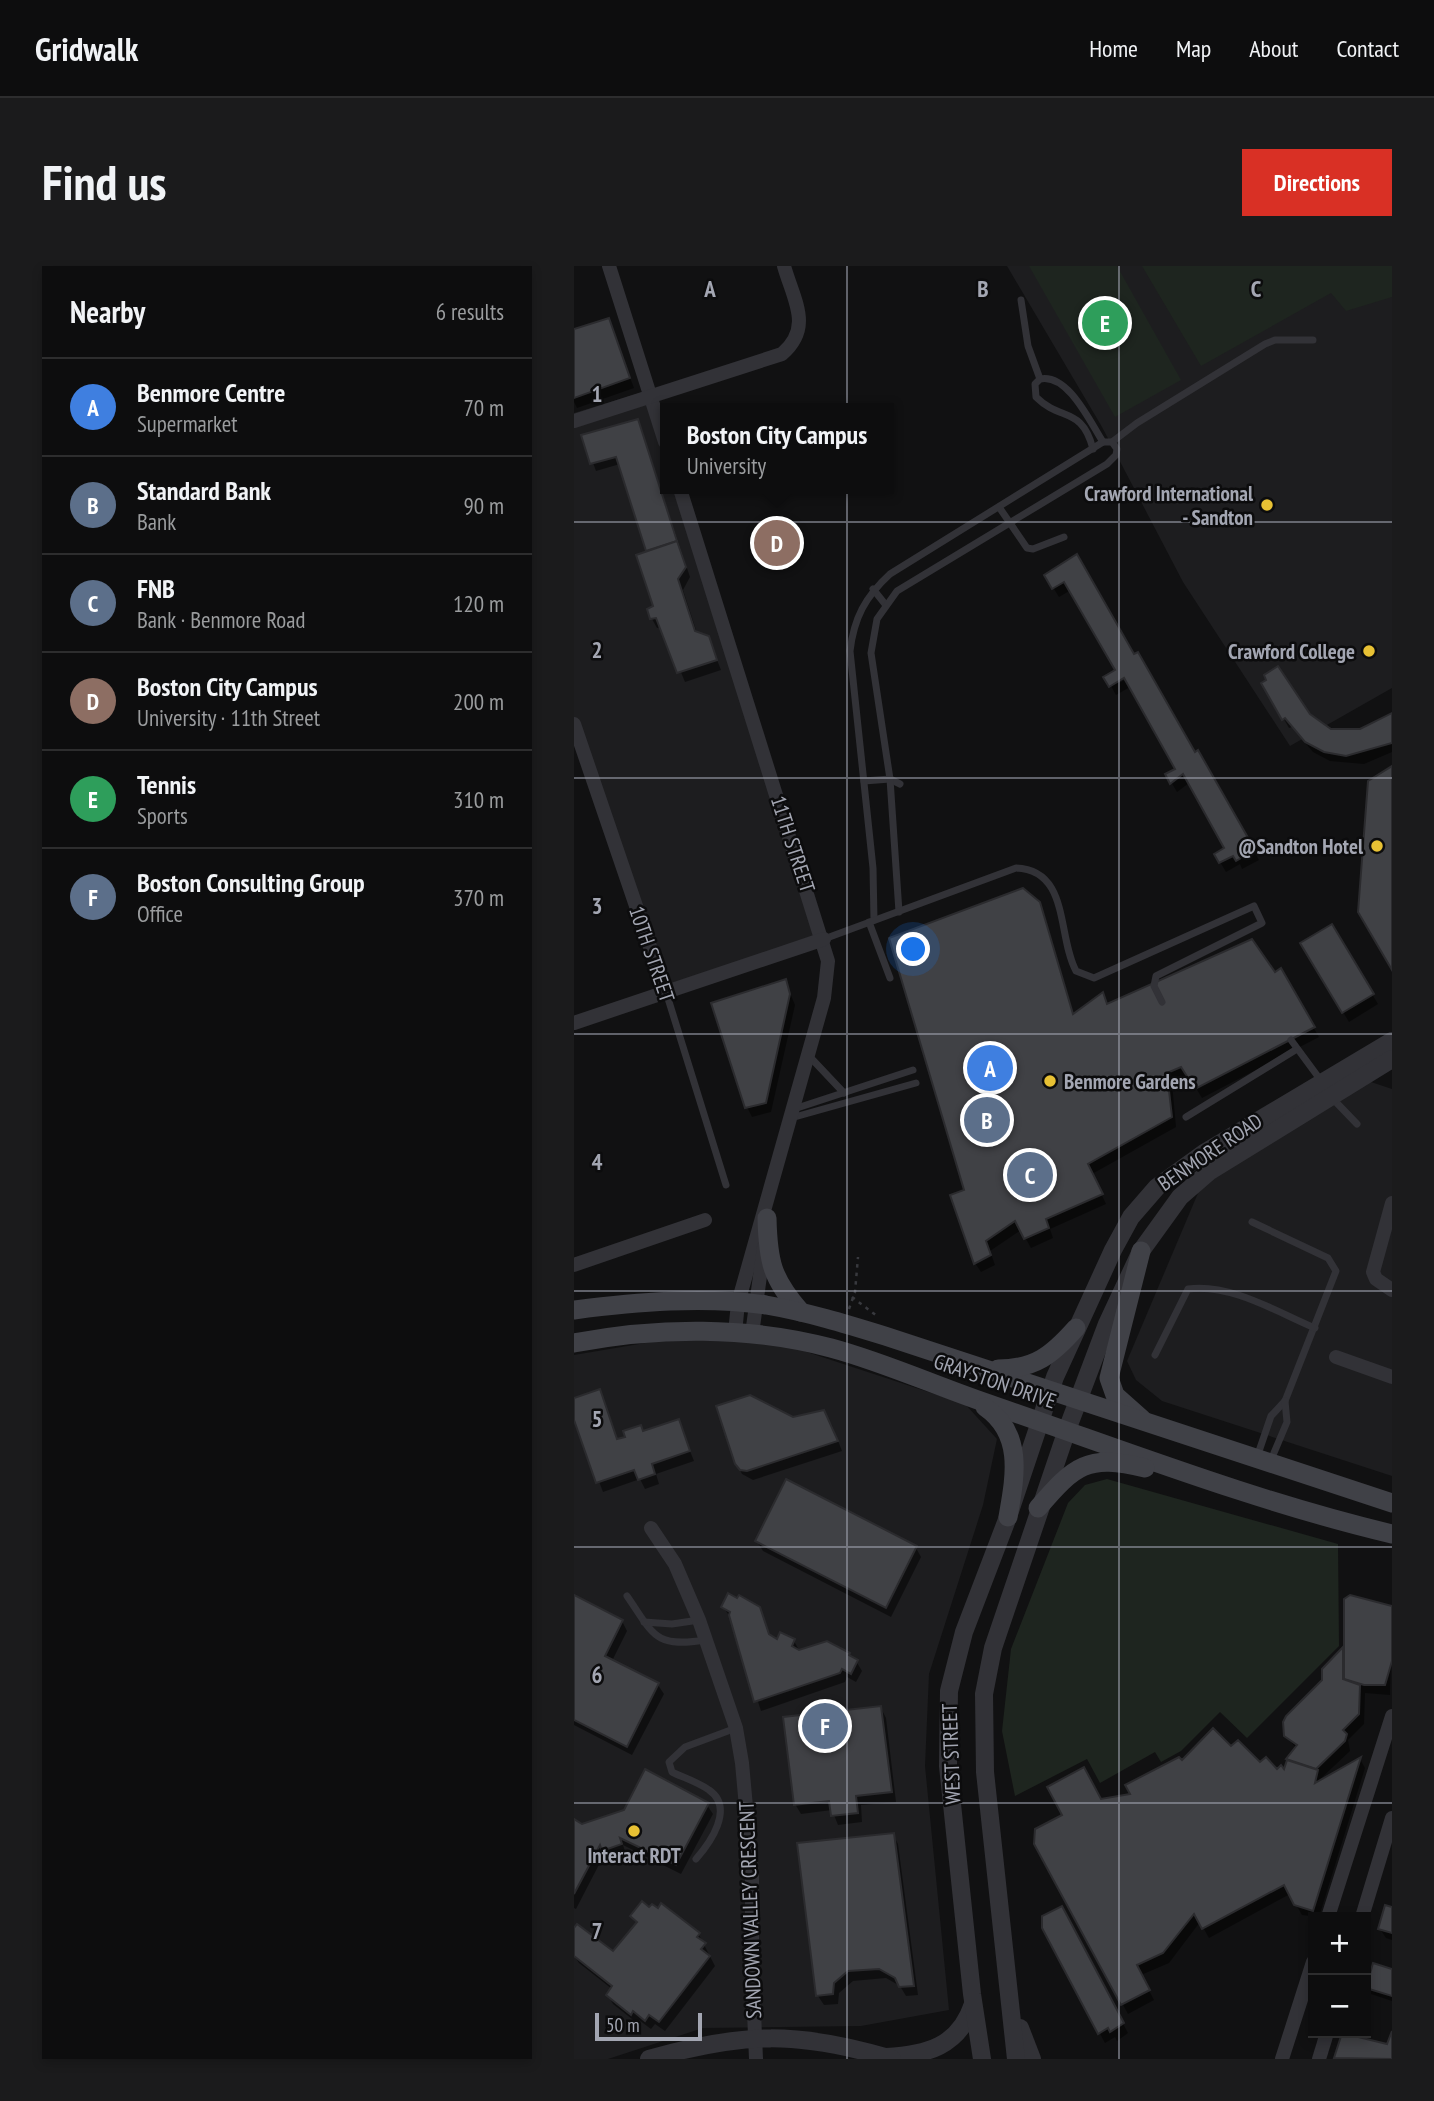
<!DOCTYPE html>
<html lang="en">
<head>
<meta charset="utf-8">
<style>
  :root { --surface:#0d0d0e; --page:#1b1b1c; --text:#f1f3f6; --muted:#9a9c9e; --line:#2d2d2e; --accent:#d93025 }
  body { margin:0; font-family:"PT Sans Narrow",sans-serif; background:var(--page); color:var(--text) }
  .controls { position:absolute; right:21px; bottom:21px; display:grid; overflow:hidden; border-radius:0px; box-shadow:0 4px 10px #0003 }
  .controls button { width:63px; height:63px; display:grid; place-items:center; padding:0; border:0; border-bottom:2px solid var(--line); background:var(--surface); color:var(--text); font:35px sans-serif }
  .scale { position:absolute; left:21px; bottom:18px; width:107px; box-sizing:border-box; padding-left:7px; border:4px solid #a3a6b2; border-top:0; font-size:19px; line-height:24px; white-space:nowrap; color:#a3a6b2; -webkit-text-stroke:5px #0c0c0d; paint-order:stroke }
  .you { position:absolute; left:340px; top:684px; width:24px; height:24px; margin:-18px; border:5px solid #fff; border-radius:50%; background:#1a73e8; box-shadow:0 0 0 10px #1a73e833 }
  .badge { display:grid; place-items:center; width:46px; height:46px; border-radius:50%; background:var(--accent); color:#fff; font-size:23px; font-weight:700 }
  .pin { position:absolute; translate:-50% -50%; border:4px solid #fff; box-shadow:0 2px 7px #0006 }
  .popup { position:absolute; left:86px; top:137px; width:234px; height:91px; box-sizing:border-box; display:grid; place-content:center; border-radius:0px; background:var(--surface); filter:drop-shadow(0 2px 5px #0005); font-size:23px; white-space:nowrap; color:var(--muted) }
  .popup b { font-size:26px; color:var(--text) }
  .popup::after { content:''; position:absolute; left:50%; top:100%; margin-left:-14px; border:14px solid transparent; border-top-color:var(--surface) }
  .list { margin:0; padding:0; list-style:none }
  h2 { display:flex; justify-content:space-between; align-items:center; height:91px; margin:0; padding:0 28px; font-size:30px }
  h2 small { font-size:23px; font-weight:400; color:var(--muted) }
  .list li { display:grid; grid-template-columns:46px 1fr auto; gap:21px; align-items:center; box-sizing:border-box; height:98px; padding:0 28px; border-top:2px solid var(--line) }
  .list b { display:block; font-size:26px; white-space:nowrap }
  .list p { margin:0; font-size:23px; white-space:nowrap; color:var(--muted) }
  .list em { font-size:23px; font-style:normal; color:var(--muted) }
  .map { position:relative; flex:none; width:818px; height:1793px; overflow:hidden; border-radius:0px }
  header { display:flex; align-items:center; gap:42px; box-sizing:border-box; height:98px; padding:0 35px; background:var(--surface); border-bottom:2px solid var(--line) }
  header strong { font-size:33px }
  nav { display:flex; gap:38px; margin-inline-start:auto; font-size:24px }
  .intro { display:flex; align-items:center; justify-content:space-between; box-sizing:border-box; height:168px; padding:0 42px }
  h1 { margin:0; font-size:49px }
  .button { padding:18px 32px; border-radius:0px; background:var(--accent); color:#fff; font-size:24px; font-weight:700 }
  main { display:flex; gap:42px; padding:0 42px }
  aside { flex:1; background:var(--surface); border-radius:0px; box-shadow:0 4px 10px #0003 }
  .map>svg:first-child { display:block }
</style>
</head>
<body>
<header>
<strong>Gridwalk</strong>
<nav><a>Home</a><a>Map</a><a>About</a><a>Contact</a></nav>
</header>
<div class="intro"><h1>Find us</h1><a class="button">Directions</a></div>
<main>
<aside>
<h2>Nearby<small>6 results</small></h2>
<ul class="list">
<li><span class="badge" style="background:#3f7fe0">A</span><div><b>Benmore Centre</b><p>Supermarket</p></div><em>70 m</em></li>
<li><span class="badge" style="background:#5c6f8a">B</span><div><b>Standard Bank</b><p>Bank</p></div><em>90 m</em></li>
<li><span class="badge" style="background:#5c6f8a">C</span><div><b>FNB</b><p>Bank · Benmore Road</p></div><em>120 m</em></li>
<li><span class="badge" style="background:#8d6e63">D</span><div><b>Boston City Campus</b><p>University · 11th Street</p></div><em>200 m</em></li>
<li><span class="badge" style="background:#2e9e5b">E</span><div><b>Tennis</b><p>Sports</p></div><em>310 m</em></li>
<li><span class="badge" style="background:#5c6f8a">F</span><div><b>Boston Consulting Group</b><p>Office</p></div><em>370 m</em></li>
</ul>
</aside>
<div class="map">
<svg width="818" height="1793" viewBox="0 0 818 1793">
  <rect width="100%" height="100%" fill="#111112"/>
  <g fill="#1d1d1f">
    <path d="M433,0H818V422L716,480L609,316L528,161Z"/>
    <path d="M72,125L91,183V223H104L249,673L84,729L0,458V147Z"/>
    <path d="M791,814L818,823V1210L588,1135L562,1114L553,1095L627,920Z"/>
    <path d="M160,1062L391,1138L423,1173L409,1239L355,1408L351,1500L375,1744L287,1760L129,1762L34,1793H0V1089Z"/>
  </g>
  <g fill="#1e251f">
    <path d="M455,0H543L607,114L541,151Z"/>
    <path d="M568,0H818V31L772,45L757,27L627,100Z"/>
    <path d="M533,1213L764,1278L765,1380L673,1472L646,1446L607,1485L587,1496L581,1486L526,1517L513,1493L441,1530L428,1465L437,1383L494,1237L511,1219Z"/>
  </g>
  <g fill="#0007" fill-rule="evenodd">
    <path d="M34,54L60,122L3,142L0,136V65Z"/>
    <path d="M64,155L116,311L109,324L123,367L134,371L147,404L111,416L88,361L83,362L78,353L81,341L75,286L46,198L22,205L9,170Z"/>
    <path d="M503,291L559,390L620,488L623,486L685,594L668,603L666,598L652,606L642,589L653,583L615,517L603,526L593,509L603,503L556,421L542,429L532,411L543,405L497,324L485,331L472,310ZM558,410L545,417V413Z"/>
    <path d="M704,402L734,449L757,464L787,465L818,448V486L790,498L756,495L739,486L718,461L715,462L689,417Z"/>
    <path d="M464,637L470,648L500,749L528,729L534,739L701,709L706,704L745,771L628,832L614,809L598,817L602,861L518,908L532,938L476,963L479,972L457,982L447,964L416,985L421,999L407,1006L401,997L393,925Z"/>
    <path d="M757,660L804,738L775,756L728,677Z"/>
    <path d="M211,715L221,739L197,846L178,851L173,841Z"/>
    <path d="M25,1125L44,1175L104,1155L120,1195L82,1208L85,1218L71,1223L66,1213L29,1226L0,1149V1134Z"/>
    <path d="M245,1145L252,1149L258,1159L268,1185L179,1214L168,1208L163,1198L219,1153Z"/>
    <path d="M183,1275L342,1282L347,1291L317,1351L189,1285Z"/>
    <path d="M0,1331L48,1355L53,1365L38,1395L84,1419L90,1428L58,1489L0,1459Z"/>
    <path d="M149,1341L185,1342L197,1371L204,1375H220L226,1386L282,1395L288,1405L282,1416L273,1411L271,1416L187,1445L157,1352Z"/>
    <path d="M818,1342L816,1429L791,1427L790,1458L774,1474L776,1485L743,1516L786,1493L791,1502L745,1651L728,1649L716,1628L635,1672L626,1656L595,1697L567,1709L580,1734L554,1748L462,1578L526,1535L559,1529L608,1496L657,1483L686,1499L710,1506L723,1483L712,1470L750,1415V1404Z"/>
    <path d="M307,1442L312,1452L322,1536L287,1539L288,1556L264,1559L258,1544L227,1548L221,1538Z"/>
    <path d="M133,1539L139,1548L107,1608L49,1579L52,1588L35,1593L31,1587L2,1643L0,1642V1555L8,1559Z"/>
    <path d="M319,1569L324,1578L344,1729L332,1730L326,1720L312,1712L279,1715L265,1727L264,1738L250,1739L244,1730L225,1579Z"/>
    <path d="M88,1640L125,1669L141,1700L91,1765L81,1758L77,1763L65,1754L63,1757L39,1738L34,1729L38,1723L5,1697L0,1689V1664L40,1687L63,1658L59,1650L75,1643L85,1645Z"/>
    <path d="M818,1643V1674L812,1672L806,1663Z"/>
    <path d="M493,1651L554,1767L543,1775L541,1771L531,1777L470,1662Z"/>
    <path d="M818,1705V1735L797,1728L793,1721Z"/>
    <path d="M770,1767L814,1780L818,1768V1793H763Z"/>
  </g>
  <g fill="#404145" stroke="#2b2b2e" stroke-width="2">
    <path d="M35,52L56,112L0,132V63Z"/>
    <path d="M64,153L103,275L72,285L42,191L16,198L7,169Z"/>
    <path d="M103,275L112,301L104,313L121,365L135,370L143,394L103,407L82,352L76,353L73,343L79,340L62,289Z"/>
    <path d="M503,288L560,388L564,386L621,486L624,484L681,584L662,595L659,590L645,597L640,588L650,582L609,508L596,518L591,508L601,503L550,412L535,421L529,411L541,404L490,316L478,323L470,309Z"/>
    <path d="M704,400L736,448L757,463H786L818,447V477L772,490L750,486L731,476L711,452L708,454L687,417L692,414L690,409Z"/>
    <path d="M818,500V704L784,646L794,515Z"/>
    <path d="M449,622L466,636L499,748L529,726L533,738L678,673L701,706L707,702L741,761L621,823L607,801L593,807L598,851L514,898L529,928L472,953L475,962L450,973L441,955L412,975L417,989L400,998L376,929L390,924L315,672Z"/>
    <path d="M758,658L800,728L768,747L726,677Z"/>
    <path d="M212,713L216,728L192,837L171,842L137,737Z"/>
    <path d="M26,1123L43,1173L51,1171L49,1165L67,1159L69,1165L105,1153L116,1185L78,1198L81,1208L64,1214L60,1204L22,1217L0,1154V1132Z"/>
    <path d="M176,1129L219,1151L250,1144L264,1175L173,1205L166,1204L161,1198L142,1140Z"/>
    <path d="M212,1213L343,1280L312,1342L181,1275Z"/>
    <path d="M154,1327L163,1332L165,1329L186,1341L195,1368L203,1373L206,1366L221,1373L218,1380L225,1384L253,1375L276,1387L275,1389L284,1394L277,1408L268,1403L266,1407L180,1436L155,1349L156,1346L147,1341Z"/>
    <path d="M0,1329L49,1354L31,1390L85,1417L53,1481L0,1454Z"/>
    <path d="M776,1329L818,1340V1395L811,1419H790L770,1413V1333Z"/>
    <path d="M769,1381V1413L786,1419L785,1448L769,1464L773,1468L771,1475L742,1503L712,1493L723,1479L710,1470L709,1456L712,1450L748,1414V1403Z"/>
    <path d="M307,1440L318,1526L282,1530L284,1547L257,1550L255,1535L220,1539L209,1451Z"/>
    <path d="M639,1462L657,1480L664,1474L686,1496L692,1491L703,1503L707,1499L710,1503L713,1494L744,1504L741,1517L787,1491L739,1645L720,1639L710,1619L628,1663L620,1648L589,1687L563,1699L576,1724L547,1739L460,1578L461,1563L488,1549L473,1521L510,1501L527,1533L556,1528L551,1519L605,1491L608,1494Z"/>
    <path d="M71,1503L135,1537L102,1599L46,1572L48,1578L28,1585L26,1579L0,1628V1553L8,1558L50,1544Z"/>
    <path d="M320,1567L340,1720L325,1721L321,1712L305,1703L274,1705L260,1717L259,1728L242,1730L223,1577Z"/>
    <path d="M68,1635L75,1641L78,1638L84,1642L87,1637L126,1667L123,1671L132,1677L127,1683L136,1690L85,1756L75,1749L71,1755L59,1745L57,1749L32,1729L38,1720L0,1690V1662L3,1658L39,1685L63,1656L56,1650Z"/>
    <path d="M811,1639L818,1641V1667L804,1663Z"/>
    <path d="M488,1640L550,1757L536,1766L534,1762L524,1768L468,1662V1650Z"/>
    <path d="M799,1697L818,1703V1730L792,1722Z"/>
    <path d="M818,1765V1793L760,1792L768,1767L813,1778Z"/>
  </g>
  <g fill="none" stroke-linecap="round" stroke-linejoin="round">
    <g stroke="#38393e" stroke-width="2.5" stroke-dasharray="3.5 5" stroke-linecap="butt">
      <path d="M278,1031L303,1050"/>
      <path d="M275,1043L281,1026L284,991"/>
    </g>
    <g stroke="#323237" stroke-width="7">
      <path d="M447,34L454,80L466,113"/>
      <path d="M538,176L563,157L691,78L701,74H739"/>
      <path d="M519,183C508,140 487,156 462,131L461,118L466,113C494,107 516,156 529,176"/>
      <path d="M425,241L453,282L459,283L490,271"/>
      <path d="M299,323L311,338"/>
      <path d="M290,515L316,513L326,518"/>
      <path d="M300,654L299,602L276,385C280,352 291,331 316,308L529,176H538L543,183L542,189L533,198L323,325L303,353L297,387L316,513L325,646"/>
      <path d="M295,656L316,712"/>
      <path d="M250,673L442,602C496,604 483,670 502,705L520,712L680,640L688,657L582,710L580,720L588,736"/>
      <path d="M92,726L152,919"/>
      <path d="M717,774L748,816"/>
      <path d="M236,791L270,827"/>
      <path d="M758,832L783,858"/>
      <path d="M220,843L339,804"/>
      <path d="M612,851L723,783"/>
      <path d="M217,852L342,817"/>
      <path d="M678,956L754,992L762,1005L711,1135L697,1150L683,1191"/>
      <path d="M581,1089L614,1023C656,1017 703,1046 741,1062"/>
      <path d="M697,1194L713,1156L711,1135"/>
      <path d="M53,1330C80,1369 80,1382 131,1374"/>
      <path d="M70,1356L98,1358L125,1354"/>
      <path d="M122,1593C136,1577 161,1542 135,1524C124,1516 110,1512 98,1506L95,1496L111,1481L162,1462"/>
    </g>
    <g stroke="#323237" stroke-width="14">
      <path d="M35,0L91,176"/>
      <path d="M0,155L208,88C239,61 220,35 210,0"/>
      <path d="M106,223L254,695L250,732L164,1037L161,1067"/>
      <path d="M0,458L91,725"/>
      <path d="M0,757L250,673"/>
      <path d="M818,937L799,1006L802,1013L818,1024"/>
      <path d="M0,999L131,954"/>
      <path d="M178,1068L190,981"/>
      <path d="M762,1091L818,1111"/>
      <path d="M77,1262L101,1298L125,1354L162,1462L168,1497L178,1607V1698L182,1793"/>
      <path d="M754,1651L818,1450"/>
      <path d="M788,1651L818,1552"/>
      <path d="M708,1793L739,1696"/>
      <path d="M745,1793L753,1767"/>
    </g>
    <g stroke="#323237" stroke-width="18">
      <path d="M446,1762L458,1793"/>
      <path d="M312,1791C352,1789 385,1781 399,1738"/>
      <path d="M75,1793C169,1766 224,1765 318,1793"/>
      <path d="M408,1793L398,1728L374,1500L375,1425L390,1366L434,1251L481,1111L539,984L557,951L583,921L630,887L818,775"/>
      <path d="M442,1793L411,1506L410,1428L419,1382L493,1164L533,1058L567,985L606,931L636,905L818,793"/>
    </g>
    <g stroke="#404147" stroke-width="19">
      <path d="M193,952C194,996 198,1013 227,1046"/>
      <path d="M567,985L535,1112L541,1129L568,1153"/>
      <path d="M0,1044C62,1036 129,1030 192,1039C233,1046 272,1058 311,1070L818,1237"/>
      <path d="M0,1077C83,1061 175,1060 257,1082C313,1097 366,1122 421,1140C552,1185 683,1236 818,1268"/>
      <path d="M424,1103C461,1103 478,1089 502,1062"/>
      <path d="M411,1141C450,1168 441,1211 434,1251"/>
      <path d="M464,1242C501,1199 513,1188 571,1202"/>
    </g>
  </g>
  <path fill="none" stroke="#a3a6b2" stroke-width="2" stroke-opacity="0.55" d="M273,0V1793M545,0V1793M0,256H818M0,512H818M0,768H818M0,1025H818M0,1281H818M0,1537H818"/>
  <g fill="#e8c134" stroke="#0c0c0d" stroke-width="2.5">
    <circle cx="693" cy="239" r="7"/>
    <circle cx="795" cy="385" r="7"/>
    <circle cx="803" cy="580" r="7"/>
    <circle cx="476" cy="815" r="7"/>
    <circle cx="60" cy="1565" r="7"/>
  </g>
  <g text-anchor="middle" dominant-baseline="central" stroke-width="5" stroke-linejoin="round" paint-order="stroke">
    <g font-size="21" font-weight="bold" fill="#a3a6b2" stroke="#0c0c0d" text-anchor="end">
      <text x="679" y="227">Crawford International<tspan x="679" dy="24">- Sandton</tspan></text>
      <text x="781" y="385">Crawford College</text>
      <text x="789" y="580">@Sandton Hotel</text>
      <text x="490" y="815" text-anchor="start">Benmore Gardens</text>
      <text x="60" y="1589" text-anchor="middle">Interact RDT</text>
    </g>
    <g font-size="21" fill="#a3a6b2" stroke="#0c0c0d">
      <text transform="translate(219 578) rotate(72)">11TH STREET</text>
      <text transform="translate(78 688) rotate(71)">10TH STREET</text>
      <text transform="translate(636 886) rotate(-34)">BENMORE ROAD</text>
      <text transform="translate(421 1115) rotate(19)">GRAYSTON DRIVE</text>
      <text transform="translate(377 1488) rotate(-92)">WEST STREET</text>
      <text transform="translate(176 1644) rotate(-92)">SANDOWN VALLEY CRESCENT</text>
    </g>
  </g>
  <g font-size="23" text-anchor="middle" font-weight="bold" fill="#a3a6b2" stroke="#0c0c0d" stroke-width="5" stroke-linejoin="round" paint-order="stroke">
    <text x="136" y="31">A</text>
    <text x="409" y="31">B</text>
    <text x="682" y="31">C</text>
    <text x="23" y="136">1</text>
    <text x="23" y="392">2</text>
    <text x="23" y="648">3</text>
    <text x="23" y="904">4</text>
    <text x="23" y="1161">5</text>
    <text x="23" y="1417">6</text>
    <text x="23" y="1673">7</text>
  </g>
</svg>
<div class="controls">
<button>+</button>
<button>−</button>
</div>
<div class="scale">50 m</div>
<div class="you"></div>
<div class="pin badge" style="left:416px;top:802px;background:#3f7fe0">A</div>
<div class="pin badge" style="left:413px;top:854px;background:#5c6f8a">B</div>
<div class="pin badge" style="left:456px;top:909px;background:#5c6f8a">C</div>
<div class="pin badge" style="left:203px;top:277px;background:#8d6e63">D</div>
<div class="popup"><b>Boston City Campus</b>University</div>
<div class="pin badge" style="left:531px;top:57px;background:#2e9e5b">E</div>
<div class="pin badge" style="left:251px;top:1460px;background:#5c6f8a">F</div>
</div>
</main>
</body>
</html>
